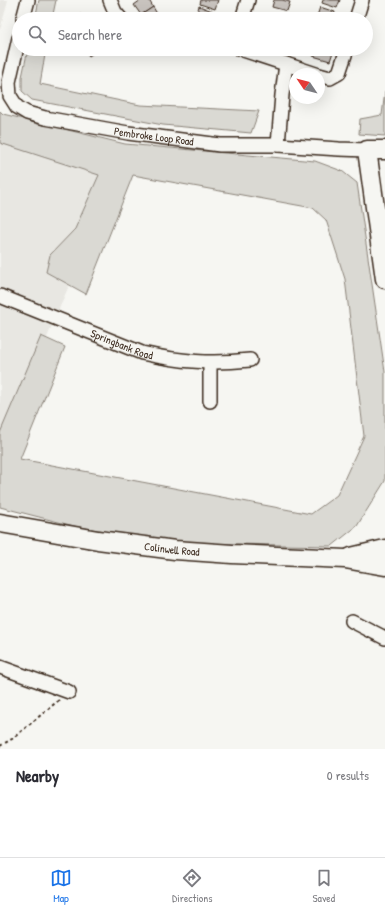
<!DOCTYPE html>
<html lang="en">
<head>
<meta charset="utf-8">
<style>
  :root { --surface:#fff; --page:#f7f7f7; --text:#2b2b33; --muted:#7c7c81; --line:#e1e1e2; --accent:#1a73e8 }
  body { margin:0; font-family:"Patrick Hand",sans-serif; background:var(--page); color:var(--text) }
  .compass { position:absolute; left:289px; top:68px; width:36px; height:36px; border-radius:50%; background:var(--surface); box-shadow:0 4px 16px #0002; rotate:305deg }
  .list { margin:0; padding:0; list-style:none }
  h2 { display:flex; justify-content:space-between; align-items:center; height:52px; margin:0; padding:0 16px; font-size:17px }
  h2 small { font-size:13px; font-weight:400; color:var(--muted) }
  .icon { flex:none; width:22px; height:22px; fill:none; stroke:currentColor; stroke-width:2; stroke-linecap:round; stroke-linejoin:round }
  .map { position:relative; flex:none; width:385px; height:749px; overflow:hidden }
  .search { position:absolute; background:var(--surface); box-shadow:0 4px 16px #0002; left:12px; right:12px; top:12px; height:44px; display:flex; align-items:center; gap:10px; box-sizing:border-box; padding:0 14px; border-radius:22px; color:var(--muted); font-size:15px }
  .sheet { height:108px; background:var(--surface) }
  nav { display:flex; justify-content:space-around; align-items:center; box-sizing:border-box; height:56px; border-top:1px solid var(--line); background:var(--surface); font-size:11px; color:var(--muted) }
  nav a { display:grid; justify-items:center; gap:2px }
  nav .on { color:var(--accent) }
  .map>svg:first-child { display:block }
</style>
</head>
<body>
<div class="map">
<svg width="385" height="749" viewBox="0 0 385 749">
  <rect width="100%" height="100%" fill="#f6f6f2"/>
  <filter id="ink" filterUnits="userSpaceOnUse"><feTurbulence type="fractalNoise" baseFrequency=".025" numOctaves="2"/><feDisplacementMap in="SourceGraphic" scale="8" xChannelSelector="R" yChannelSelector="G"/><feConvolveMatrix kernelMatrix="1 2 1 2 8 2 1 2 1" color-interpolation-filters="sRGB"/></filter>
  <g filter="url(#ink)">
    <g fill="#e8e7e2">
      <path d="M0,0H8L0,30Z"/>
      <path d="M0,133L116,174L0,449Z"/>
    </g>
    <g fill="#dad9d3" stroke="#8a8278">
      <path d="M39,0H56L52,19H35Z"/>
      <path d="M28,49H46L40,84L140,105L259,111L251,133L163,125L32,100L22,91V77Z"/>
      <path d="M385,91V136L359,134L360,119L382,115Z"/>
      <path d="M0,111L3,114L125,144L315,161L342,171L357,183L385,372V481L357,526L332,546L186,543L78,527L0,507V433L41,336L65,347L20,459L311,514L337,495L364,436L345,279L326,220L313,208L133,175L86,294L46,272L50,255L75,229L99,175L0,143Z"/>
    </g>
    <g fill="#c8c3be" stroke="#3b2a1e">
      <path d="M141,0H149L153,7L141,15L134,5Z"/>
      <path d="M201,0H218L215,9L200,4Z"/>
      <path d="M274,0H282L290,2L287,11L272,7Z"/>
      <path d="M323,0H340L337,8L322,3Z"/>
      <path d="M199,6L215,12L213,19H195Z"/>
      <path d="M153,7L159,17L156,19H143L141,15Z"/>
      <path d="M320,7L335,12L333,19L317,16Z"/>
      <path d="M81,14L84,19H73Z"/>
      <path d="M317,16L329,19H316Z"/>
      <path d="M84,49H99L89,56Z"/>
      <path d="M293,49H303L302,52Z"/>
      <path d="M315,49H334L330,61L313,56Z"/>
    </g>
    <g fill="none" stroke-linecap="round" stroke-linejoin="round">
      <g stroke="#3b2a1e" stroke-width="16">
        <g id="street">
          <path d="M110,0L115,12L121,19"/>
          <path d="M23,19L28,0"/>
          <path d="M242,19L248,0"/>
          <path d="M356,19L362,0"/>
          <path id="s1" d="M19,38L9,82L10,96L17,107L27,113L45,118L128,133L220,145H278L339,149L367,150"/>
          <path d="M240,49L316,74"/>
          <path d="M319,75L330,78L339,73L347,49"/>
          <path d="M278,145L282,95L286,64"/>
          <path id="s2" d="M0,296L142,353C181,362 211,364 250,360"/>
          <path d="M210,401V363"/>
          <path d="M352,621L385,638"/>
          <path d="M0,667L69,692"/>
        </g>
      </g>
      <g stroke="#3b2a1e" stroke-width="21">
        <g id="secondary">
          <path d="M385,150H367L385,279"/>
          <path id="s3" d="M0,523L98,540L175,550L232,554L345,559L385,566"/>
          <path d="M351,557L385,549"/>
        </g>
      </g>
      <path stroke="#3b2a1e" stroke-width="2" stroke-dasharray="3 3" stroke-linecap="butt" d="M0,746L12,739L59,700"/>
      <use href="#street" stroke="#f6f6f2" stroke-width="13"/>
      <use href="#secondary" stroke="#f6f6f2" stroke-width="18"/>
    </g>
  </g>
  <g text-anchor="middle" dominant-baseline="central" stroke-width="3" stroke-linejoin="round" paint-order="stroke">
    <g font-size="11" fill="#3b2a1e" stroke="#f6f6f2">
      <text stroke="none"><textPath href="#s1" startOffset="213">Pembroke Loop Road</textPath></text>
      <text stroke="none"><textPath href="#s2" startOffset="131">Springbank Road</textPath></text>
      <text stroke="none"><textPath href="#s3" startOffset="174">Colinwell Road</textPath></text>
    </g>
  </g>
</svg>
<svg class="compass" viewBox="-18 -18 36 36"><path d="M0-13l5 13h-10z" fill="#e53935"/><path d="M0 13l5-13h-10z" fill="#7c7c81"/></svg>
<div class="search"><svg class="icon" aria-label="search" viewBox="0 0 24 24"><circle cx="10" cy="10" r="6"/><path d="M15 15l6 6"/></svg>Search here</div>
</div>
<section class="sheet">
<h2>Nearby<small>0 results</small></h2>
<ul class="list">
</ul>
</section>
<nav>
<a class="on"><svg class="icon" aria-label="map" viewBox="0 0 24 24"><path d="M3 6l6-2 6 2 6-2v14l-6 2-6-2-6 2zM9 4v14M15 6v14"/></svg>Map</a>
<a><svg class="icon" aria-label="directions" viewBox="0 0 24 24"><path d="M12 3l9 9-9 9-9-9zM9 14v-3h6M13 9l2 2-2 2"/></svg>Directions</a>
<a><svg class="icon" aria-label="saved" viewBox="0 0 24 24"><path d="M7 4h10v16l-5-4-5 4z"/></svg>Saved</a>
</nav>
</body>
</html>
